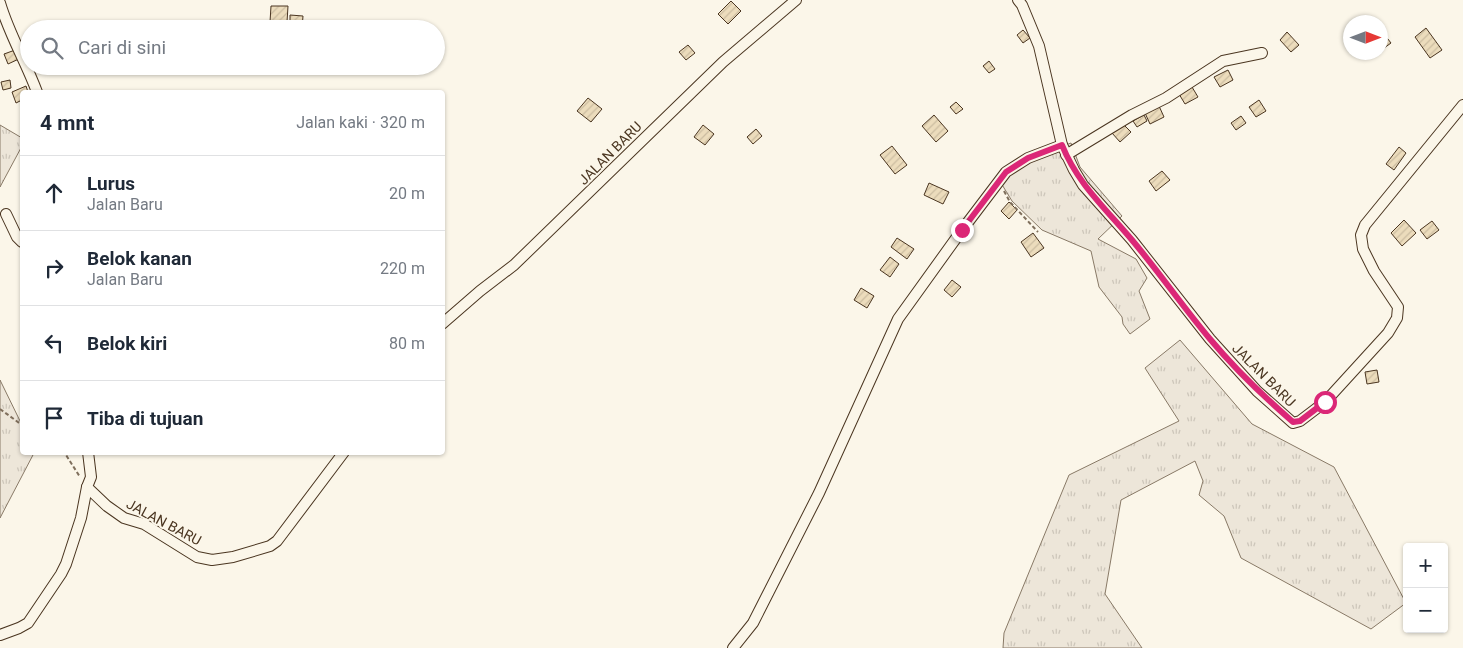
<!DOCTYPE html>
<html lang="id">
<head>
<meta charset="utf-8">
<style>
  :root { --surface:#fff; --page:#f6f6f7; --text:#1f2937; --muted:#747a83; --line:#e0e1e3 }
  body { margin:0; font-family:Roboto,sans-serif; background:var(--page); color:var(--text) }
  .controls { position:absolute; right:15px; bottom:15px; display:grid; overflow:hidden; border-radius:5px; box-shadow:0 1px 4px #0004 }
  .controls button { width:45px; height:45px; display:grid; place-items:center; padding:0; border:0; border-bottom:1px solid var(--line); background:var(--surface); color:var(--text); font:25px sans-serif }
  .compass { position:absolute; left:1343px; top:15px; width:45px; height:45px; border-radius:50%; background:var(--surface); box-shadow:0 1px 4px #0004; rotate:90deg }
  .stop { position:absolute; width:15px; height:15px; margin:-11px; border:4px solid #db2777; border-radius:50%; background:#fff }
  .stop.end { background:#db2777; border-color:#fff; box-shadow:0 1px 5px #0008 }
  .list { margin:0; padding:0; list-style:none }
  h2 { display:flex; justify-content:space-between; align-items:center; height:65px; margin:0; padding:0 20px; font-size:21px }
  h2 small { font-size:16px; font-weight:400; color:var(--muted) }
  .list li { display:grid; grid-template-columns:32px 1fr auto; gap:15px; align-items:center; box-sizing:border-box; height:75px; padding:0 20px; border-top:1px solid var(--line) }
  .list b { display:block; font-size:19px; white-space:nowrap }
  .list p { margin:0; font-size:16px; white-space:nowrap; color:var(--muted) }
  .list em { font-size:16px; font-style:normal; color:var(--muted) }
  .icon { flex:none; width:28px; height:28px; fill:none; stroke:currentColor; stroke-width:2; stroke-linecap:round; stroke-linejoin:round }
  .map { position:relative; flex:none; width:1463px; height:648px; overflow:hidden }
  .search { position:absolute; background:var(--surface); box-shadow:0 1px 4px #0004; left:20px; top:20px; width:425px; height:55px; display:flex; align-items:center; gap:12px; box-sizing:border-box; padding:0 18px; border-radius:28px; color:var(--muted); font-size:19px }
  .panel { position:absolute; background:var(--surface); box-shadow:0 1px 4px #0004; left:20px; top:90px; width:425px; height:365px; border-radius:5px }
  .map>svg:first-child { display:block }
</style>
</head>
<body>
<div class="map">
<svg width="1463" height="648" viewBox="0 0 1463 648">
  <defs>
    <pattern id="grass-tufts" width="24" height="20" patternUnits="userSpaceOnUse" patternTransform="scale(1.25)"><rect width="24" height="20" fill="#ede6d9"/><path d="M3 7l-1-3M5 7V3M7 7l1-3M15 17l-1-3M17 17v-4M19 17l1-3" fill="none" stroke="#cdc6ba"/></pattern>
    <pattern id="building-hatch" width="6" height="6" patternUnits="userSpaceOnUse" patternTransform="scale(1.25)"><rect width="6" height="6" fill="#ecdcbc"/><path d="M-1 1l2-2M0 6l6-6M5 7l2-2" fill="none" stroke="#ccbda1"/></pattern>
  </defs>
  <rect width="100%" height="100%" fill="#fbf6e9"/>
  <g fill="url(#grass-tufts)" stroke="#887966">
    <path d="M0,125L22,138V146L0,187Z"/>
    <path d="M1071,143L1080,167L1122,216L1098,239L1136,259L1147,278L1139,291L1150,319L1130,334L1123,324L1122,317L1099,287L1091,251L1042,230L1012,201L1001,183L1009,171L1030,158Z"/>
    <path d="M1180,340L1252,424L1334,467L1406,603L1371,629L1241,558L1224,516L1199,495L1203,481L1195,461L1121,500L1105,594L1142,648H1003L1004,633L1069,475L1179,421L1145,368Z"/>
    <path d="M0,380L22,425V452L34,453L0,518Z"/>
  </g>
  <g fill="url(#building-hatch)" stroke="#4a3520">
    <path d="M731,1L741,11L728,24L718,14Z"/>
    <path d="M271,6H288L287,22H270Z"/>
    <path d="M290,15L303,16L302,29H290Z"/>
    <path d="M1426,28L1442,50L1430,58L1415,37Z"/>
    <path d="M1023,30L1030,38L1023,43L1017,35Z"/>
    <path d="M1287,32L1299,45L1291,52L1280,40Z"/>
    <path d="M1384,34L1391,43L1380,51V36Z"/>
    <path d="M688,45L695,53L686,60L679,52Z"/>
    <path d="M18,49L21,58L8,64L4,54Z"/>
    <path d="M989,61L995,69L989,73L983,66Z"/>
    <path d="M1228,70L1233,80L1220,87L1214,77Z"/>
    <path d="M10,80L11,88L3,90L1,82Z"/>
    <path d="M26,86L28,92H22V100L16,103L12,92Z"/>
    <path d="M1192,87L1198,97L1185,104L1179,94Z"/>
    <path d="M588,98L602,109L591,122L577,111Z"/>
    <path d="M1259,100L1266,111L1256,117L1249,107Z"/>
    <path d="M956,102L963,109L956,114L950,107Z"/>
    <path d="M1159,106L1164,117L1150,124L1145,113Z"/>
    <path d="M934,115L948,131L936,142L922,126Z"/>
    <path d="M1144,115L1147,121L1137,127L1133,121Z"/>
    <path d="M1241,116L1246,123L1236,130L1231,123Z"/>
    <path d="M1122,123L1131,132L1120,142L1112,133Z"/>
    <path d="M703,125L714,134L705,145L694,137Z"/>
    <path d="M756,129L762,136L753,144L747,137Z"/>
    <path d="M892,146L907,165L895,174L880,155Z"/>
    <path d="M1399,147L1406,153L1394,170L1386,164Z"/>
    <path d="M1162,171L1170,180L1156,191L1149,181Z"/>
    <path d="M929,183L949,192L943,204L924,195Z"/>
    <path d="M1009,202L1017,210L1009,219L1001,211Z"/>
    <path d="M1404,220L1416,233L1402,246L1391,233Z"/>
    <path d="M1432,221L1439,230L1427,239L1420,230Z"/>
    <path d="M1033,233L1044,248L1031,257L1021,242Z"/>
    <path d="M897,238L914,249L907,259L891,247Z"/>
    <path d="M890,257L899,264L890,277L880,270Z"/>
    <path d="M952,280L961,287L952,297L944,290Z"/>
    <path d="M861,288L874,296L867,308L854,300Z"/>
    <path d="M1377,370L1379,382L1367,384L1365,372Z"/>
  </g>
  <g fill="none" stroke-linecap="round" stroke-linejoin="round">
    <g stroke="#4a3520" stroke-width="12">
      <g id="street">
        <path d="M1018,0L1022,5L1039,46L1062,145L1074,170L1083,185L1132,240L1210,339L1257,391L1293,423L1300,421L1325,402L1388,333L1397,318L1398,307L1374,271L1363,249L1361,235L1365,225L1463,105"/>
        <path d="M0,3C9,34 26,62 37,92"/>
        <path d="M1066,155L1132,115L1166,98L1223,61L1262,53"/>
        <path d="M6,214L17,237L22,242"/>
        <path d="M442,324L480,291L514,265L723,62L796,0"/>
        <path d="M88,452L91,477L87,487L107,506L124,518L144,524L197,557L212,560L233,557L270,546L277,541L344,452"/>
        <path d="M0,635L19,628L28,623L61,574L66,564L81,518L87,487"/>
        <path d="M733,648L753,623L819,493L898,319L962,230L1006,172L1028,158L1062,145"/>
      </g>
    </g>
    <g stroke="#7f6f5c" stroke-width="2" stroke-dasharray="4 2.5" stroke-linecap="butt">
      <path d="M1004,191L1010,202L1038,232"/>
      <path d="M0,409L22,425"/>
      <path d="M61,452L66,455L80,477"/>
    </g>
    <use href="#street" stroke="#fbf6e9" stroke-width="10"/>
  </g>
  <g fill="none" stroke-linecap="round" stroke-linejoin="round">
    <path stroke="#db2777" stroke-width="6" d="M962,230L1006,172L1028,158L1062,145C1077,183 1106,209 1132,240C1159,272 1183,307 1210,339C1235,369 1263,396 1293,422L1300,421L1325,402"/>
  </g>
  <g text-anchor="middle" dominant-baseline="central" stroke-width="4" stroke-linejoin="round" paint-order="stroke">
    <g font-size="14" fill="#4a3520" stroke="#fbf6e9">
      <text transform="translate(610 153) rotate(-45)">JALAN BARU</text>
      <text transform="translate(1264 375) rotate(45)">JALAN BARU</text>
      <text transform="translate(164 522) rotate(28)">JALAN BARU</text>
    </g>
  </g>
</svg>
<div class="controls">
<button>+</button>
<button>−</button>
</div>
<svg class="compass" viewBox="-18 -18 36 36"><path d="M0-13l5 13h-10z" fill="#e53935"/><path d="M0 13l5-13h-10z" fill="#747a83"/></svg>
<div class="stop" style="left:1325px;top:402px"></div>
<div class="stop end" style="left:962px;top:230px"></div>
<div class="search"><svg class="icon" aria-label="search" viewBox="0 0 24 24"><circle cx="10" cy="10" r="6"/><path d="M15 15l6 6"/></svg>Cari di sini</div>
<section class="panel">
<h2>4 mnt<small>Jalan kaki · 320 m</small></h2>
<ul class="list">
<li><svg class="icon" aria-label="ahead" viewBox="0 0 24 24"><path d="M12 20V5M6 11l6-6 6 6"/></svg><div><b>Lurus</b><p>Jalan Baru</p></div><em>20 m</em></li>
<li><svg class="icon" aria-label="right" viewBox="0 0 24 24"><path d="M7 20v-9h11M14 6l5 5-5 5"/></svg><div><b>Belok kanan</b><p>Jalan Baru</p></div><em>220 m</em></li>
<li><svg class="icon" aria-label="left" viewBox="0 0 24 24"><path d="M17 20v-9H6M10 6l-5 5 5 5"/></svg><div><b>Belok kiri</b></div><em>80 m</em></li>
<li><svg class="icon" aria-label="arrive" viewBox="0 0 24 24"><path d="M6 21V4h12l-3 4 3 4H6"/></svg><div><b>Tiba di tujuan</b></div></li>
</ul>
</section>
</div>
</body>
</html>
